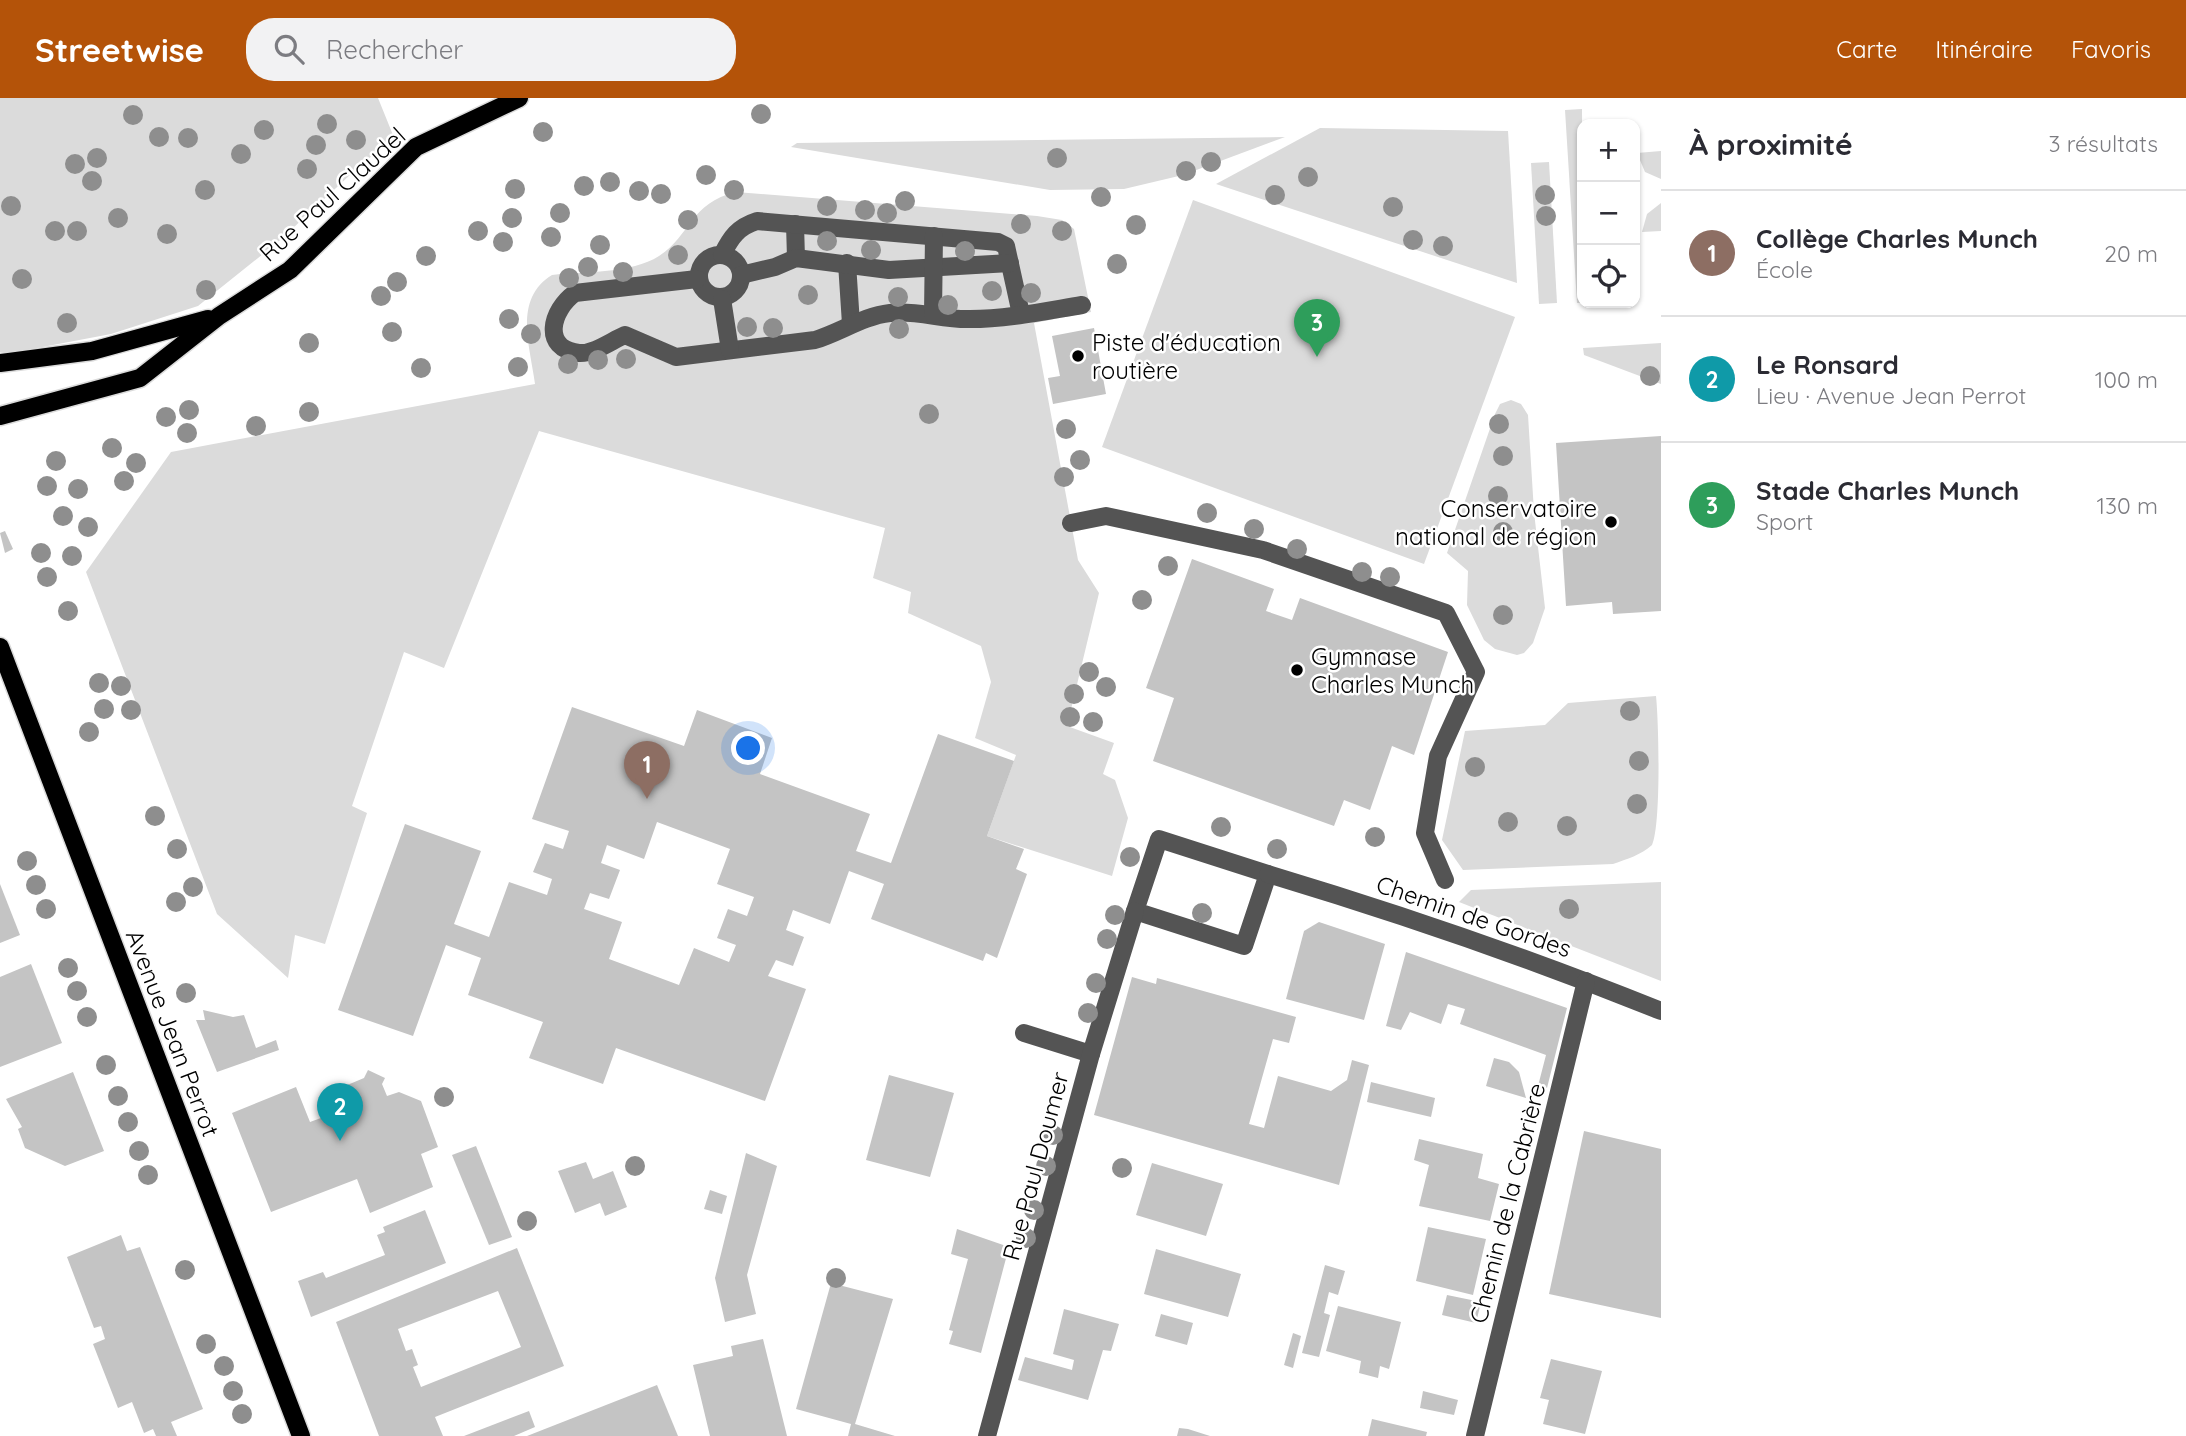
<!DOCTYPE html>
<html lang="fr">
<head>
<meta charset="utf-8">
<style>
  :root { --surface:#fff; --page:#f2f2f3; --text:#2b2b33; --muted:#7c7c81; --line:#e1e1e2; --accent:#b45309 }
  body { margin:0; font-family:Quicksand,sans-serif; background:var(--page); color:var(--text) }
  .controls { position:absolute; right:21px; top:21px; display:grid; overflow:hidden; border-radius:14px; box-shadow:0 2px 5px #0004 }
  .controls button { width:63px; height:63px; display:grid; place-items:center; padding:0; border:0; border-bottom:2px solid var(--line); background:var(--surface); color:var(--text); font:35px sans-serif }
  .you { position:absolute; left:749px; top:651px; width:24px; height:24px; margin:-18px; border:5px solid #fff; border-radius:50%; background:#1a73e8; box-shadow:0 0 0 10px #1a73e833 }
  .badge { display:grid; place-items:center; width:46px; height:46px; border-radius:50%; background:var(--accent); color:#fff; font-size:23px; font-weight:700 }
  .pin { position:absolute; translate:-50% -58px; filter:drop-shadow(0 2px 4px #0008) }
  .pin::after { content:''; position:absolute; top:37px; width:24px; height:21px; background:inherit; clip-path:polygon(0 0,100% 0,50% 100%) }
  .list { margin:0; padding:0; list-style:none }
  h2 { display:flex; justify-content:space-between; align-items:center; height:91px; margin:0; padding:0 28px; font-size:30px }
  h2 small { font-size:23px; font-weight:400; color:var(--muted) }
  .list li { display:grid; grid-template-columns:46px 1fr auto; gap:21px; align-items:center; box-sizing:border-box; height:126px; padding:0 28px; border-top:2px solid var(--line) }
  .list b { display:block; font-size:26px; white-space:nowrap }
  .list p { margin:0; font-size:23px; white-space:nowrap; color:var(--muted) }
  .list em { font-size:23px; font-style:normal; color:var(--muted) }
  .icon { flex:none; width:38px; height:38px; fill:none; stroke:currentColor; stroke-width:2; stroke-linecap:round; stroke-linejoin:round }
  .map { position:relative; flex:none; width:1661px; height:1338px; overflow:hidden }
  header { display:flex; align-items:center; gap:42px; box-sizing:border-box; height:98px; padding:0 35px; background:var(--accent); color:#fff }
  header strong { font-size:33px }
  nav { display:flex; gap:38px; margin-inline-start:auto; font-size:24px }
  .search { width:490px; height:63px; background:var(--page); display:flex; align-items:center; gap:18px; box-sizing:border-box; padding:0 24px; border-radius:28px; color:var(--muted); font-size:26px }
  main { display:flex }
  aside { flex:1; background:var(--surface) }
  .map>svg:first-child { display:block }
</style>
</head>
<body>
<header>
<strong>Streetwise</strong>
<div class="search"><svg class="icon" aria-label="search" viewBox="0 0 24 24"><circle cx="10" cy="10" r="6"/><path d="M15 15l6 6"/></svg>Rechercher</div>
<nav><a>Carte</a><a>Itinéraire</a><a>Favoris</a></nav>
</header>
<main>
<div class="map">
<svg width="1661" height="1338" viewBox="0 0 1661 1338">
  <rect width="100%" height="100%" fill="#fff"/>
  <g fill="#dbdbdb">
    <path d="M0,0H378L395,42L365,63L278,144L198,208L111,236L16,254H0Z"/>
    <path d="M1582,11L1583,205H1577L1565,12Z"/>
    <path d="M1320,30L1508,33L1517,185L1216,86Z"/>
    <path d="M1285,39L1183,77L1124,91L1050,92L791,49L797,45Z"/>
    <path d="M1661,53V81L1645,74L1637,55Z"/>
    <path d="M1549,64L1557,205L1539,206L1531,65Z"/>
    <path d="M736,94L1037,118L1062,122L1074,131L1091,214L1034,225L1078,462L1099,495L1067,628L1114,645L1103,676L1115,682L1128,720L1112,778L987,738L1016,657L975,640L991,584L981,548L908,515L911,494L873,480L885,430L539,333L444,570L404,554L352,708L367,715L325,846L295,837L288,880L217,816L86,474L171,354L535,286C530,248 513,201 552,177C585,173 631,176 659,158C691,137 690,105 736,94Z"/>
    <path d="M1193,102L1515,219L1424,466L1102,349Z"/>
    <path d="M1661,105V133L1642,134L1647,116Z"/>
    <path d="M1661,245V286L1584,257L1583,250Z"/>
    <path d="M1511,302L1521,306L1528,317L1534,414L1545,510L1533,545L1524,555L1517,557L1495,551L1484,542L1467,507L1468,473L1447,455L1495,316L1500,306Z"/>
    <path d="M1656,598C1659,626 1661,728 1652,747C1641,757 1627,761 1613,766L1463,772L1442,742L1465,633L1545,627L1568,605Z"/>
    <path d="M1661,784V883L1459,804L1471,792Z"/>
  </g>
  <g fill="#c4c4c4" fill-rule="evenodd">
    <path d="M1094,230L1106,296L1053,306L1048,280L1060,278L1052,238Z"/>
    <path d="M1661,338V513L1613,516L1612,504L1566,508L1556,345Z"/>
    <path d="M5,433L13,451L5,455L0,435Z"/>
    <path d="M1192,461L1274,491L1266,513L1292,522L1300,500L1448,554L1414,657L1392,648L1370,712L1344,702L1334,728L1153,663L1174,600L1146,590Z"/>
    <path d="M572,609L684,648L697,612L772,640L760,676L870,716L856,753L891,765L938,636L1014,663L987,738L1024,751L1016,771L1027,776L997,860L986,855L983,863L871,821L884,786L849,773L830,826L793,812L786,832L804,839L793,868L776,862L768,878L806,891L765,1003L616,950L603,986L529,960L543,924L468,897L481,860L446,847L413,938L338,912L405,726L481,753L454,826L489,839L509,784L547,797L552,781L533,774L545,745L563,751L569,733L532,721ZM657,724L730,751L717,786L754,799L747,818L728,811L717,840L736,847L729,864L694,850L679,887L609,861L622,824L584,811L590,795L609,801L620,772L601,765L607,747L644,761Z"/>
    <path d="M0,786L20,837L0,845Z"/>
    <path d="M1319,824L1385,846L1364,922L1286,901L1304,833Z"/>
    <path d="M1406,854L1567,910L1547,990L1538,988L1546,957L1460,926L1465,911L1448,906L1441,926L1410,914L1401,932L1386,928Z"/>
    <path d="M31,866L62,945L0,969V879Z"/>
    <path d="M1132,879L1156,886L1157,880L1296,919L1289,945L1273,941L1249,1026L1264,1030L1278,978L1331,993L1347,982L1352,962L1369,967L1339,1087L1094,1017Z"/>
    <path d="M203,912L233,919L244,917L256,950L276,942L279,952L217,974L196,922H205Z"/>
    <path d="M1494,960L1509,964L1519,974L1526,1000L1486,988Z"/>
    <path d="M368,972L385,980L382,986L387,998L399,994L421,1003L438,1049L421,1056L433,1089L370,1115L357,1081L271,1114L232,1015L296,989L310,1024L340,1013L333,993L364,980Z"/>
    <path d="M73,974L104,1053L65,1068L25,1050L18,1031L22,1029L6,1001Z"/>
    <path d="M889,977L954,995L930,1079L866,1062Z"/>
    <path d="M1371,984L1435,1000L1431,1019L1367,1004Z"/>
    <path d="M1584,1033L1661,1051V1220L1549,1196Z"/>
    <path d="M1419,1041L1483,1056L1478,1080L1499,1086L1490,1123L1419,1108L1429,1067L1414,1062Z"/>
    <path d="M476,1048L512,1139L489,1147L452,1057Z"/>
    <path d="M746,1055L777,1068L747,1177L756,1216L725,1224L715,1180Z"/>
    <path d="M586,1064L593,1081L613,1073L627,1109L605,1118L600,1105L575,1115L558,1073Z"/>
    <path d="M1152,1065L1223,1086L1206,1138L1136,1117Z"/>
    <path d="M710,1092L727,1098L722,1116L704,1111Z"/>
    <path d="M425,1112L446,1165L311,1219L298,1183L323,1174L326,1180L385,1157L377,1137L385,1134L383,1129Z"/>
    <path d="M1428,1129L1486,1141L1473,1197L1416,1183Z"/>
    <path d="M957,1131L1009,1149L981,1255L949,1246L953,1233L949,1232L968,1161L951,1156Z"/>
    <path d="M121,1137L127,1153L140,1149L203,1311L171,1324L177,1338H156L153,1331L144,1335L132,1304L118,1310L93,1246L105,1241L101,1228L94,1230L67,1159Z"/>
    <path d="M517,1150L564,1268L435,1319L443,1338H379L336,1224ZM498,1193L521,1249L421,1289L413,1269L418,1267L412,1251L406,1253L398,1231Z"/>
    <path d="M1156,1151L1241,1176L1228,1219L1144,1196Z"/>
    <path d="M1325,1167L1345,1173L1338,1197L1329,1194L1324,1215L1330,1217L1319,1259L1302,1255Z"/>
    <path d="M831,1185L893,1201L855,1326L895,1338H848L851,1326L796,1311Z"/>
    <path d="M1447,1197L1481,1204L1476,1225L1442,1217Z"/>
    <path d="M1338,1208L1401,1224L1389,1271L1380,1268L1378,1280L1359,1275L1361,1263L1326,1253Z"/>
    <path d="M1064,1211L1119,1226L1111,1253L1103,1252L1088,1302L1018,1282L1025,1259L1072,1272L1074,1262L1053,1256Z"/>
    <path d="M1161,1216L1193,1225L1187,1247L1155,1238Z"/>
    <path d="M1293,1235L1301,1238L1293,1270L1284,1267Z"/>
    <path d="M763,1241L787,1338H710L693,1267L733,1258L731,1248Z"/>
    <path d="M1551,1261L1602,1273L1585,1336L1543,1326L1549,1302L1540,1300Z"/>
    <path d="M657,1287L678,1338H527Z"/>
    <path d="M1423,1293L1458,1302L1454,1317L1420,1310Z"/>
    <path d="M529,1313L535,1329L514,1338H464Z"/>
    <path d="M1372,1321L1427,1334L1426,1338H1368Z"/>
    <path d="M1179,1330L1188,1331L1210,1338H1177Z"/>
  </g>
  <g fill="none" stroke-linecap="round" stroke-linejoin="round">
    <g stroke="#dbdbdb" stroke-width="21">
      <g id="major">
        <path d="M0,265L92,253L208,221"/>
        <path d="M0,318L140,280L219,218L290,172L416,49L519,0"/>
        <path d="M0,549L301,1338"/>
      </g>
    </g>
    <g stroke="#545454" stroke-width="18">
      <path d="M795,126L796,160"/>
      <circle cx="720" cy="178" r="21"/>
      <path d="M722,157C731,139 738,129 757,123L998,144L1006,148L1021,216"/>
      <path d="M847,165L851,226"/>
      <path d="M741,177L775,169L796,160L889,172L1010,165"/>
      <path d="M697,181L575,195C551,212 541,251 579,255C594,256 611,243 625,237L676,259L815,242C841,234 863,218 890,215C918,212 943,222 970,221C1007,221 1045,213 1082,207"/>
      <path d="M722,201L730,252"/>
      <path d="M933,216L934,138"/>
      <path d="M1071,425L1106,418L1263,452L1446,515L1476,574L1438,658L1425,735L1445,782"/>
      <path d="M1159,741L1268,776L1244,848L1135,813Z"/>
      <path d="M1268,776C1401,816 1532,861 1661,913"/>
      <path d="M1024,935L1091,956"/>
      <path d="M987,1338L1091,956L1135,813"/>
      <path d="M1475,1338L1586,883"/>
    </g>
    <use href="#major" stroke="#000" stroke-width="18"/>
  </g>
  <g fill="#8e8e8e">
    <circle cx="761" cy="16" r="10"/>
    <circle cx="133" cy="17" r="10"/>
    <circle cx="327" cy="26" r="10"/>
    <circle cx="264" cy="32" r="10"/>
    <circle cx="543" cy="34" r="10"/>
    <circle cx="159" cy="39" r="10"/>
    <circle cx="188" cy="40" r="10"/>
    <circle cx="356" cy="42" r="10"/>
    <circle cx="316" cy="47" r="10"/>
    <circle cx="241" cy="56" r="10"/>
    <circle cx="97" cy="60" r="10"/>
    <circle cx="1057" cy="60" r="10"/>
    <circle cx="1211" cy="64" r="10"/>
    <circle cx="75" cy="66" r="10"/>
    <circle cx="307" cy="71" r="10"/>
    <circle cx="1186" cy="73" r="10"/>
    <circle cx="706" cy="77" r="10"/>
    <circle cx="1308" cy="79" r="10"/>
    <circle cx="92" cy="83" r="10"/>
    <circle cx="610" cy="84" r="10"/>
    <circle cx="584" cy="88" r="10"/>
    <circle cx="515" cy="91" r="10"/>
    <circle cx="205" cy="92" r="10"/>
    <circle cx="734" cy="92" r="10"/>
    <circle cx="639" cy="93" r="10"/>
    <circle cx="661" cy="96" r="10"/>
    <circle cx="1275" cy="97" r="10"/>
    <circle cx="1545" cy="97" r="10"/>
    <circle cx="1101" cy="99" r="10"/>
    <circle cx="905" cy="103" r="10"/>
    <circle cx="11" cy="108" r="10"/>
    <circle cx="827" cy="108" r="10"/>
    <circle cx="1393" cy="109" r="10"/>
    <circle cx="865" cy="112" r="10"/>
    <circle cx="560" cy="115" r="10"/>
    <circle cx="887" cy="115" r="10"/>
    <circle cx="1546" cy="118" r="10"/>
    <circle cx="118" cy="120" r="10"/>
    <circle cx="512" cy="120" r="10"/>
    <circle cx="688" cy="122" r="10"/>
    <circle cx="1021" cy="126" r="10"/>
    <circle cx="1136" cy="127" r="10"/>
    <circle cx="55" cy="133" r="10"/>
    <circle cx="77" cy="133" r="10"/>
    <circle cx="478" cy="133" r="10"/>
    <circle cx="1062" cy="133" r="10"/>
    <circle cx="167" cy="136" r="10"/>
    <circle cx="551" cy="139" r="10"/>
    <circle cx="1413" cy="142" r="10"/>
    <circle cx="827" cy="143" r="10"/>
    <circle cx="503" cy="144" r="10"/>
    <circle cx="600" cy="147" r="10"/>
    <circle cx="1443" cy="148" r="10"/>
    <circle cx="871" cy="152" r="10"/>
    <circle cx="965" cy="153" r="10"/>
    <circle cx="678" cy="157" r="10"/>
    <circle cx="426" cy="158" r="10"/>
    <circle cx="1117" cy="166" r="10"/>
    <circle cx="588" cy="169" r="10"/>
    <circle cx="623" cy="174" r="10"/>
    <circle cx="569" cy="180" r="10"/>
    <circle cx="22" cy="181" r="10"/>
    <circle cx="397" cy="184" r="10"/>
    <circle cx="206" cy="192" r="10"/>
    <circle cx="992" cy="193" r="10"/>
    <circle cx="1031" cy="195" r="10"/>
    <circle cx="808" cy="197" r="10"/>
    <circle cx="381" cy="198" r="10"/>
    <circle cx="898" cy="199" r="10"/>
    <circle cx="948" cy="207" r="10"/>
    <circle cx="509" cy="221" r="10"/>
    <circle cx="67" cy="225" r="10"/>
    <circle cx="747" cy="229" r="10"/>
    <circle cx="773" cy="230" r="10"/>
    <circle cx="899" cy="231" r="10"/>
    <circle cx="392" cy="234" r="10"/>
    <circle cx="531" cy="236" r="10"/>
    <circle cx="309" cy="245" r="10"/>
    <circle cx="626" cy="261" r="10"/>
    <circle cx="598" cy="262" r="10"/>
    <circle cx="568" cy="266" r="10"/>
    <circle cx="518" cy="269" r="10"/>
    <circle cx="421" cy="270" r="10"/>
    <circle cx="1650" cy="278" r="10"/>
    <circle cx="189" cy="312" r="10"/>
    <circle cx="309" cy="314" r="10"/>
    <circle cx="929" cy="316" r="10"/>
    <circle cx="166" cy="319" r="10"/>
    <circle cx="1499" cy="326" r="10"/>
    <circle cx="256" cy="328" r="10"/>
    <circle cx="1066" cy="331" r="10"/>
    <circle cx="187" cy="335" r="10"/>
    <circle cx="112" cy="350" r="10"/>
    <circle cx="1503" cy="358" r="10"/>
    <circle cx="1080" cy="362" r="10"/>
    <circle cx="56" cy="363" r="10"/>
    <circle cx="136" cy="365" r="10"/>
    <circle cx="1064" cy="379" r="10"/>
    <circle cx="124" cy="383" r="10"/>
    <circle cx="47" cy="388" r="10"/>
    <circle cx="78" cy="391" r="10"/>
    <circle cx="1498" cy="398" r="10"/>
    <circle cx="1207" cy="415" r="10"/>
    <circle cx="63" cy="418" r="10"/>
    <circle cx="88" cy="429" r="10"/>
    <circle cx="1254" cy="431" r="10"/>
    <circle cx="1503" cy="434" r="10"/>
    <circle cx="1297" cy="451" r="10"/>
    <circle cx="41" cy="455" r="10"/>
    <circle cx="72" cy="458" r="10"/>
    <circle cx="1168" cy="468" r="10"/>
    <circle cx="1362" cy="474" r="10"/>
    <circle cx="47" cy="479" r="10"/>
    <circle cx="1390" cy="479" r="10"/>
    <circle cx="1142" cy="502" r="10"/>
    <circle cx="68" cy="513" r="10"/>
    <circle cx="1503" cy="517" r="10"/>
    <circle cx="1089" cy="574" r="10"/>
    <circle cx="99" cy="585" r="10"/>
    <circle cx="121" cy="588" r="10"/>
    <circle cx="1106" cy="589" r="10"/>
    <circle cx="1074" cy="596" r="10"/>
    <circle cx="104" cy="611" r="10"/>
    <circle cx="131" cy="612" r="10"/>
    <circle cx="1630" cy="613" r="10"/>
    <circle cx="1070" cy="619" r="10"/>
    <circle cx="1093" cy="624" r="10"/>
    <circle cx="89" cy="634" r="10"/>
    <circle cx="1639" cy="663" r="10"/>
    <circle cx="1475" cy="669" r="10"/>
    <circle cx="1637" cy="706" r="10"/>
    <circle cx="155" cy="718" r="10"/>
    <circle cx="1508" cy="724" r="10"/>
    <circle cx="1567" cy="728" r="10"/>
    <circle cx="1221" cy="729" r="10"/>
    <circle cx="1375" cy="739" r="10"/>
    <circle cx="177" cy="751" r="10"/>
    <circle cx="1277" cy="751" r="10"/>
    <circle cx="1130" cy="759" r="10"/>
    <circle cx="27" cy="763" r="10"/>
    <circle cx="36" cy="787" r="10"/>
    <circle cx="193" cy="789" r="10"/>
    <circle cx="176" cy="804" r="10"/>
    <circle cx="46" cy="811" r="10"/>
    <circle cx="1569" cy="811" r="10"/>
    <circle cx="1202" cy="815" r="10"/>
    <circle cx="1115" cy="817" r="10"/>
    <circle cx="1107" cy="841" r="10"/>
    <circle cx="68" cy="870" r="10"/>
    <circle cx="1096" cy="885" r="10"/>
    <circle cx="77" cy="893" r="10"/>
    <circle cx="186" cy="895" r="10"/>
    <circle cx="1088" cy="915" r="10"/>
    <circle cx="87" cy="919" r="10"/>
    <circle cx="106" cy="967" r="10"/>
    <circle cx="118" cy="998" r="10"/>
    <circle cx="444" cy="999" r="10"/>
    <circle cx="128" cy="1024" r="10"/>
    <circle cx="1053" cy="1037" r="10"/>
    <circle cx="139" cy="1053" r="10"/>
    <circle cx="635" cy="1068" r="10"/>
    <circle cx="1046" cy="1068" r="10"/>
    <circle cx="1122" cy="1070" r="10"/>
    <circle cx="148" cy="1077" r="10"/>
    <circle cx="1034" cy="1112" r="10"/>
    <circle cx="527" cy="1123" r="10"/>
    <circle cx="1026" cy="1140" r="10"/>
    <circle cx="185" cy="1172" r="10"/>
    <circle cx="836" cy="1180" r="10"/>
    <circle cx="206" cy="1246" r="10"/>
    <circle cx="224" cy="1268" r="10"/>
    <circle cx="233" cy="1293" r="10"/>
    <circle cx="242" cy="1316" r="10"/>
  </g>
  <g fill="#000" stroke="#fff" stroke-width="2.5">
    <circle cx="1078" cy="258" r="7"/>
    <circle cx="1611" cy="424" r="7"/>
    <circle cx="1297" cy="572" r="7"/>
  </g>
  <g text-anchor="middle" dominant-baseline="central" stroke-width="5" stroke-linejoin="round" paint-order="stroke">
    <g font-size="24" fill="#000" stroke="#fff">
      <text transform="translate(332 96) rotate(-42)">Rue Paul Claudel</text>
      <text transform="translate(1474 818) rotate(19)">Chemin de Gordes</text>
      <text transform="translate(173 935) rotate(69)">Avenue Jean Perrot</text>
      <text transform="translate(1035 1068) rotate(-75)">Rue Paul Doumer</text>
      <text transform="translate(1507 1105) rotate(-76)">Chemin de la Cabrière</text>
    </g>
    <g font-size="24" fill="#000" stroke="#fff" text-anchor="start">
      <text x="1092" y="244">Piste d'éducation<tspan x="1092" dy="28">routière</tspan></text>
      <text x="1597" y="410" text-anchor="end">Conservatoire<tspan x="1597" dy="28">national de région</tspan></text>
      <text x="1311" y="558">Gymnase<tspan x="1311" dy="28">Charles Munch</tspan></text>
    </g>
  </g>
</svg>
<div class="controls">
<button>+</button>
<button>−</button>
<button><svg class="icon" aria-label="locate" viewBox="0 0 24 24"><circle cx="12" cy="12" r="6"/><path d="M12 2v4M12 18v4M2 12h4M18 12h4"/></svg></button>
</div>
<div class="you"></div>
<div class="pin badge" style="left:647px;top:701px;background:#8d6e63">1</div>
<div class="pin badge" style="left:340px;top:1043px;background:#0f9aa8">2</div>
<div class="pin badge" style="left:1317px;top:259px;background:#2e9e5b">3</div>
</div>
<aside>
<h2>À proximité<small>3 résultats</small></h2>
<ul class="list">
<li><span class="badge" style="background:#8d6e63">1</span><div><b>Collège Charles Munch</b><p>École</p></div><em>20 m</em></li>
<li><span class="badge" style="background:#0f9aa8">2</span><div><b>Le Ronsard</b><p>Lieu · Avenue Jean Perrot</p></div><em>100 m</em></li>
<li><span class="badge" style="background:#2e9e5b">3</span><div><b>Stade Charles Munch</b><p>Sport</p></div><em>130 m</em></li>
</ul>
</aside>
</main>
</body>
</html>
